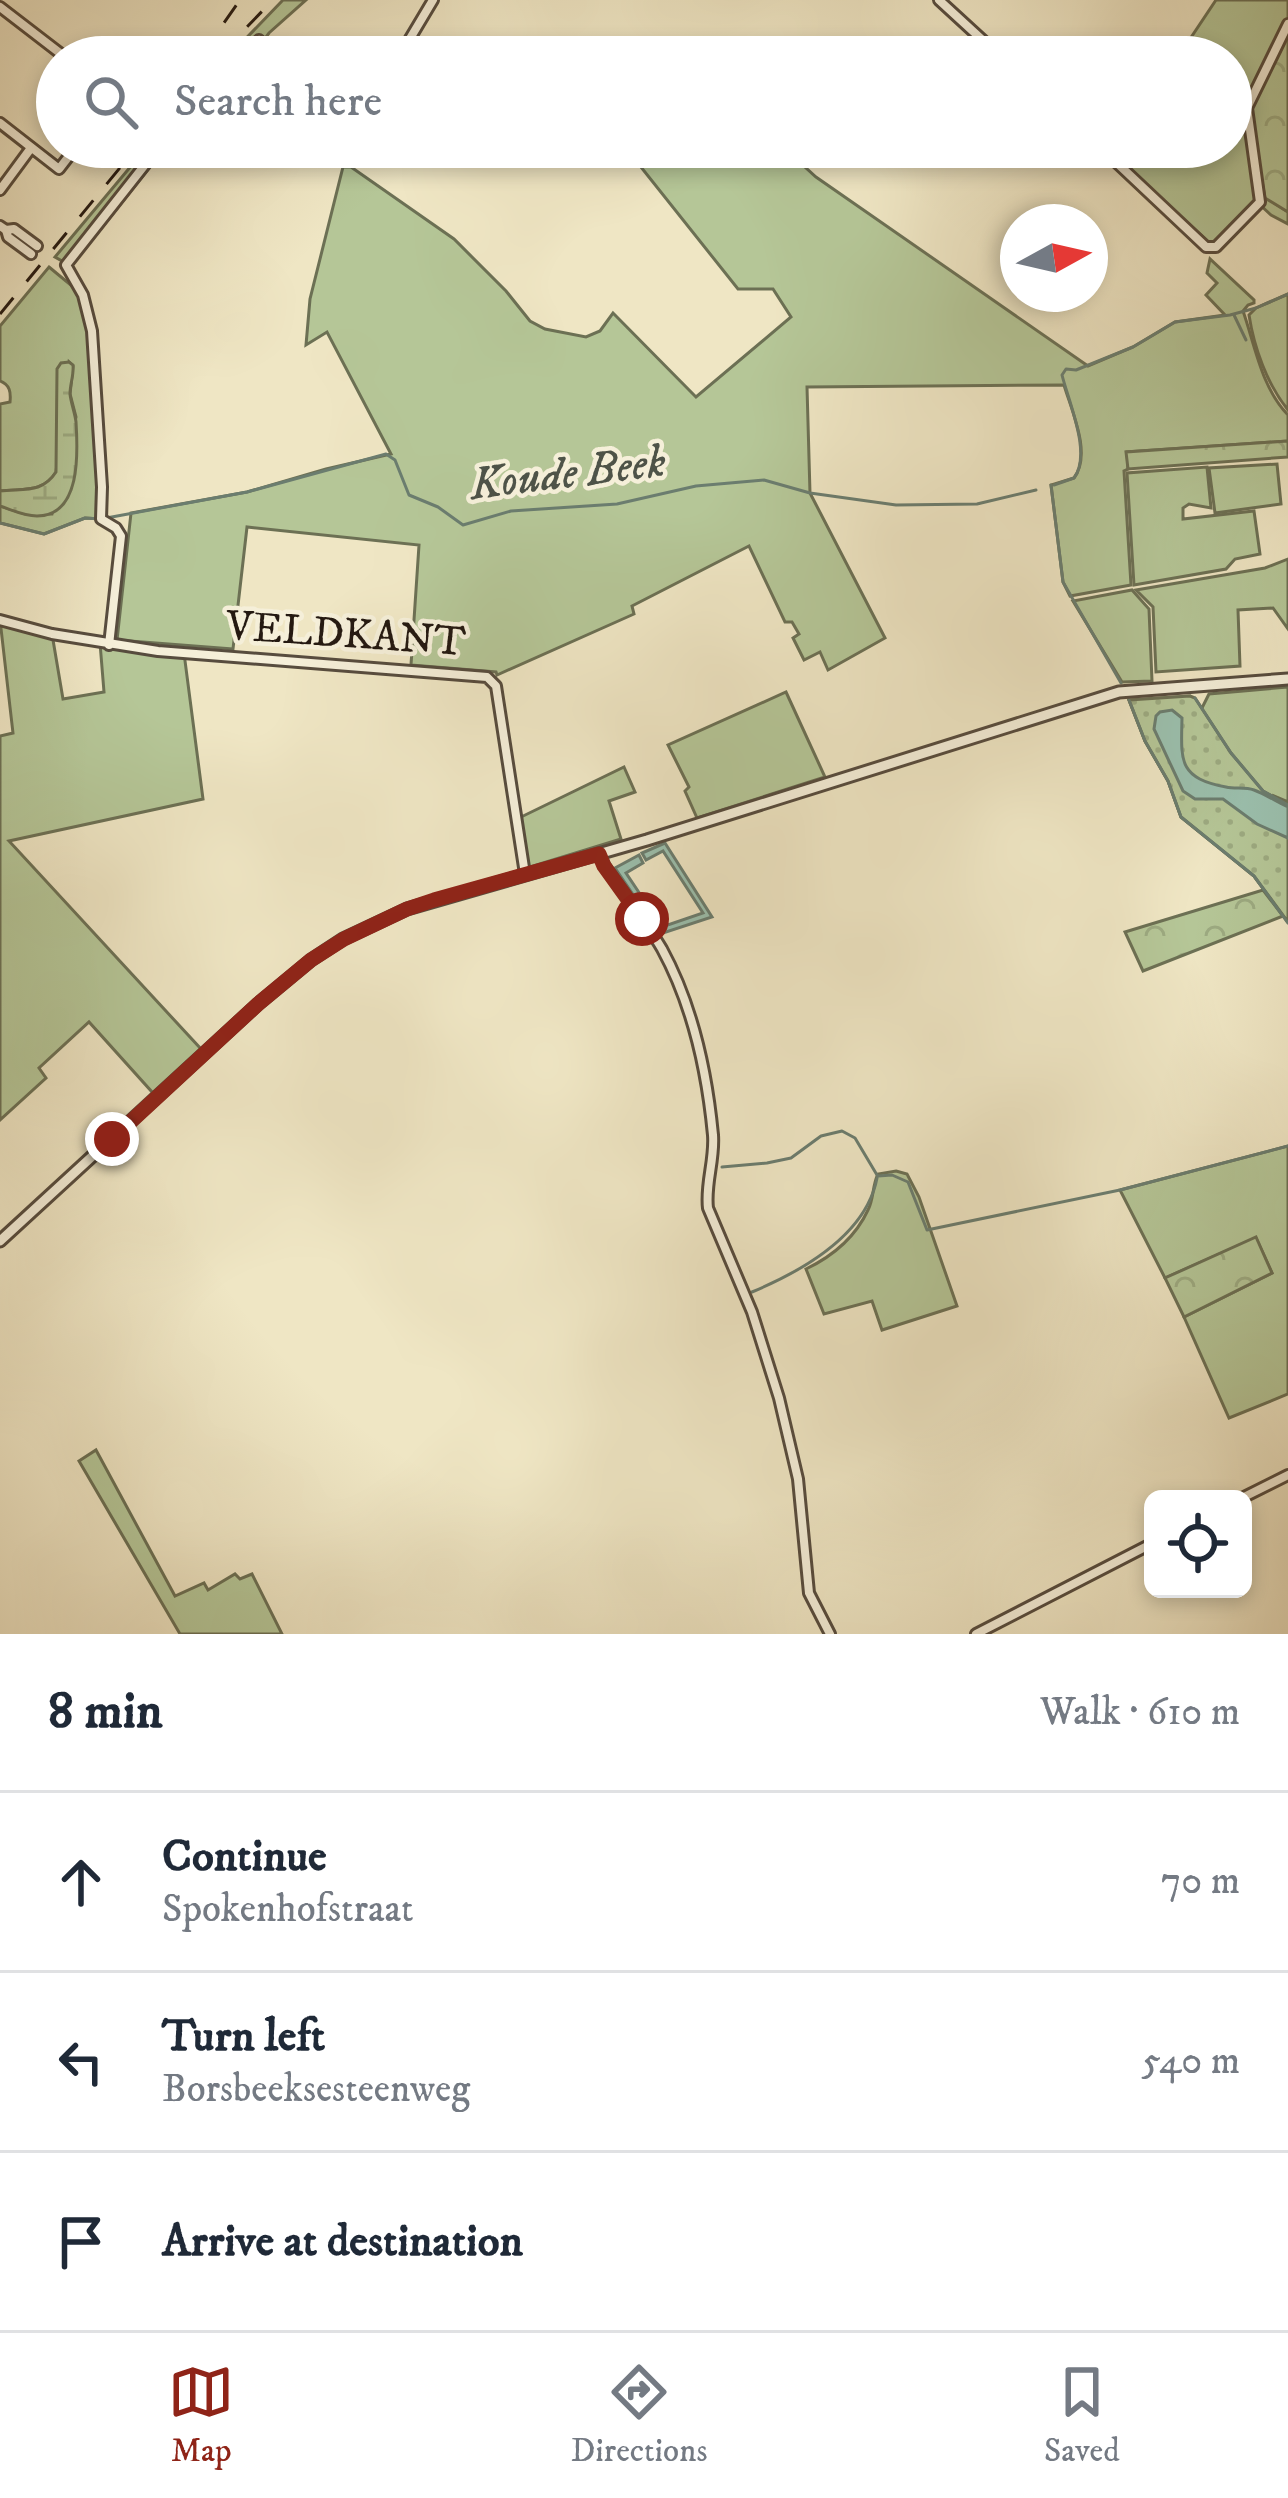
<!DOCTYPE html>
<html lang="en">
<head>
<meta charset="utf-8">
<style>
  :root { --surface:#fff; --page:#f2f2f3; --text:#1f2937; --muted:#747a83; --line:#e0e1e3; --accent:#8f2418 }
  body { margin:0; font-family:"IM FELL DW Pica",serif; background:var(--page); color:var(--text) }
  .controls { position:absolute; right:36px; bottom:36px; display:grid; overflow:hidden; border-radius:18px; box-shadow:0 6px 18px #0003 }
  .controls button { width:108px; height:108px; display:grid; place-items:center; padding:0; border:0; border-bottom:3px solid var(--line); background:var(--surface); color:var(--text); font:60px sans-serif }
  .compass { position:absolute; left:1000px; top:204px; width:108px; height:108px; border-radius:50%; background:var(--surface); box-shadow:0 6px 18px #0003; rotate:82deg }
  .stop { position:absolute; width:36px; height:36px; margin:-27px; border:9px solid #8f2418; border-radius:50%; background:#fff }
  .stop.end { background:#8f2418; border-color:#fff; box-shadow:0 3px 12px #0008 }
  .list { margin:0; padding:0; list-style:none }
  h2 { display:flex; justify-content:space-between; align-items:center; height:156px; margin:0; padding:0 48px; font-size:51px }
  h2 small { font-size:39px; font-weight:400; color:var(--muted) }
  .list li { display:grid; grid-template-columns:78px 1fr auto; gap:36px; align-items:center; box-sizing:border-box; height:180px; padding:0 48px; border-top:3px solid var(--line) }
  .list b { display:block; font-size:45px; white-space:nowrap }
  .list p { margin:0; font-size:39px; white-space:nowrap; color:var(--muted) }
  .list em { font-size:39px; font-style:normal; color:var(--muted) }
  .icon { flex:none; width:66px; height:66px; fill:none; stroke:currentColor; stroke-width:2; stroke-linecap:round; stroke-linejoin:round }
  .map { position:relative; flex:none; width:1288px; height:1634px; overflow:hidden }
  .search { position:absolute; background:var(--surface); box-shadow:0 6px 18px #0003; left:36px; right:36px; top:36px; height:132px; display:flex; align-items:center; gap:30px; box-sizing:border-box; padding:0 42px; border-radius:66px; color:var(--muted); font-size:45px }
  .sheet { height:696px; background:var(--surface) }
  nav { display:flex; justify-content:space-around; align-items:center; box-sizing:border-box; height:168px; border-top:3px solid var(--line); background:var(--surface); font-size:33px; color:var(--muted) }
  nav a { display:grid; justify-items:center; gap:6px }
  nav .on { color:var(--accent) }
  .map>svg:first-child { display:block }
</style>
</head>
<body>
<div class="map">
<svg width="1288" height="1634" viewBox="0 0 1288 1634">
  <defs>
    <pattern id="forest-crowns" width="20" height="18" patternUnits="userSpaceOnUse" patternTransform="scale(3)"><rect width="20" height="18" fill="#b5c697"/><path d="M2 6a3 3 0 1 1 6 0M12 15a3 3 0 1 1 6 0" fill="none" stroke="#9caa81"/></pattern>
    <pattern id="wetland-marsh" width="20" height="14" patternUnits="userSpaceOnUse" patternTransform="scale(3)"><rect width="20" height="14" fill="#b5c697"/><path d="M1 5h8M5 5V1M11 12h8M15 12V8" fill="none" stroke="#9caa81"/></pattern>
    <pattern id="park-dots" width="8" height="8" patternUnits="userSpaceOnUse" patternTransform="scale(3)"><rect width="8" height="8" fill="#b5c697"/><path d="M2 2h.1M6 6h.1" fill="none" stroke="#9caa81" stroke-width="1.8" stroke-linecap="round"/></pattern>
  </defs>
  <rect width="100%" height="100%" fill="#efe6c4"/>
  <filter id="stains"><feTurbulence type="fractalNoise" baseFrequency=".00167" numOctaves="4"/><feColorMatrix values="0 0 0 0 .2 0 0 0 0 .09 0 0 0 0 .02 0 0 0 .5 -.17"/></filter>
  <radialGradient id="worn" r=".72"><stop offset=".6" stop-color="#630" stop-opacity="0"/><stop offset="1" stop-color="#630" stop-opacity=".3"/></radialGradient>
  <g fill="#b5c697" stroke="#6c7054" stroke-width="3">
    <path d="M283,0H306L269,33L251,57H228Z"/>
    <path d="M1216,0H1288V33L1252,107L1251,119L1265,197L1288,212V224L1271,215L1257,202L1218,241L1211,244L1112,154L1117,147H1231V57H1178Z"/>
    <path d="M147,147H166L71,266L55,257Z"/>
    <path d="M625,147H783L816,177L1088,366L1133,347L1175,322L1225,315L1206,295L1217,283L1207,273L1210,259L1254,300V303L1248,305L1243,311C1255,345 1261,387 1288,415V441L1127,452L1128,469L1124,471L1131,585L1070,596L1063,582L1051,485L1074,478C1092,454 1072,412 1064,385L807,387L810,493L885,638L828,670L820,652L804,660L793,638L799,634L792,622H785L749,546L632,606L634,614L497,675L496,672L411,665L419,545L247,527L233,649L117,640L131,513L247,492L326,469L391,454L327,332L306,345L310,299L343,167H351L454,239L506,291L530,321L545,329L586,337L600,331L613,313L696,397L791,317L773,289H738Z"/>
    <path d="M49,267L83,295L89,319L101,519L85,518L44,534L0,523V506L25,514H52L76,417L70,394L73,366L69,362L56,472C42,494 23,488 0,491V404L10,402C11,392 10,385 0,381V326Z"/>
    <path d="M1288,294V410C1267,384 1254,348 1249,315L1256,308Z"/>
    <path d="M1277,464L1281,504L1215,513L1209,468Z"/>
    <path d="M1207,467L1211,508L1189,504L1183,508V519L1254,511L1260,554L1235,559L1226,569L1134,585L1127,473Z"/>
    <path d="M1288,559V629L1273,608L1238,610L1240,666L1156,672L1153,607L1136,590L1265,568Z"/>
    <path d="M1132,590L1149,609L1152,681L1122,682L1073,601Z"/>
    <path d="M0,620L52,634L63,699L104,692L100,643L184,653L203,799L9,841L201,1049L153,1093L89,1022L39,1068L46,1078L0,1120V736L13,733Z"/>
    <path d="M1288,687V802L1272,795L1288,805L1203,800L1288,922L1254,876L1181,817L1168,781L1145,741L1129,700L1190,696L1202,708L1209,694Z"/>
    <path d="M786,692L825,777L697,818L685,791L689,787L668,745Z"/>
    <path d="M624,767L635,792L609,801L621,839L530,867L526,864L519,818Z"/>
    <path d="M1288,1146V1394L1229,1418L1184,1317L1272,1273L1256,1238L1165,1278L1120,1190Z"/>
    <path d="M896,1171L907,1174L919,1197L957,1306L882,1330L872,1301L824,1314L806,1269C833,1256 855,1238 868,1210C874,1199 872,1186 878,1174Z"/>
    <path d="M96,1450L175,1596L204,1583L208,1590L235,1574L240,1579L252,1574L282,1634H180L79,1461Z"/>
  </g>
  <g fill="url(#forest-crowns)" stroke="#6c7054" stroke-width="3">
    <path d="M1288,33V212L1265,198L1251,119L1252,107Z"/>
    <path d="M1288,441V457L1128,469L1126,452Z"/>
    <path d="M1263,890L1283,916L1143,971L1125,932Z"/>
    <path d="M1256,1237L1272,1273L1184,1317L1165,1278Z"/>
  </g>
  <path fill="url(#wetland-marsh)" stroke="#6c7054" stroke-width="3" d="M69,362L73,365C74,375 70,384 70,394C71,403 75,413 76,422C78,453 81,516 37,516C24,516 12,510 0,506V491C23,488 42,494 56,472L57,369L61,363Z"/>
  <path fill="url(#park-dots)" stroke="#6c7054" stroke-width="3" d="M1190,696L1195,698L1231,753L1263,791L1288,805V922L1254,876L1181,817L1168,781L1145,741L1129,700Z"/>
  <g fill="#9bc0ae" stroke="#6b7d6f" stroke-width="3">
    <path d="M1172,710L1182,718C1181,761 1178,778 1226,787C1235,789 1245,787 1254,790C1265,794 1277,802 1288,807V838L1257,824L1223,799H1195L1183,791L1154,729L1156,716L1160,712Z"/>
    <path d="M665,843L712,917L660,934L615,868L639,855L643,863L626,873L662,927L703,913L663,851L646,860L642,853Z"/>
  </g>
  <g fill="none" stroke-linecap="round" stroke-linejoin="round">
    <g stroke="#6b7d6f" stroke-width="3">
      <path d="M1234,315L1246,340"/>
      <path d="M1051,485L1063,582L1121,683"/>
      <path d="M1054,485L1074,478C1092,454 1069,403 1062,375L1066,369L1076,370L1133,347L1175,322L1230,315L1256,308L1288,294"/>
      <path d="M0,523L44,534L85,518L101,519L247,492L386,454L395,460L409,495L438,507L463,525L511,511L617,504L696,486L764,480L810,493L896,505L977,504L1036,490"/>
      <path d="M1195,698L1231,753L1263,791L1288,805"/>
      <path d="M1129,700L1145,741L1168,781L1181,817L1254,876L1288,923"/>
      <path d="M722,1167L767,1163L791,1158L821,1136L842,1131L855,1138L877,1175"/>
      <path d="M878,1176L892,1175L908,1182L927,1230L1120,1190L1288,1146"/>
      <path d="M752,1292C802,1271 866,1236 877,1178"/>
    </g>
    <g stroke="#574c3e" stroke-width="14">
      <g id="minor">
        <path d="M939,0L1001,57"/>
        <path d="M0,7L65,57"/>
        <path d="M243,57L259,40L271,57"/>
        <path d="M399,57L433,0"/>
        <path d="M0,123L59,169L76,147"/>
        <path d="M333,147L340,156L350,158L357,147"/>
        <path d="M1100,147L1206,247H1216L1260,202L1247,108L1288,24"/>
        <path d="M0,190L31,148"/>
        <path d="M0,226L6,230L8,237L31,254"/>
        <path d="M6,230L14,229L37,246"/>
        <path d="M0,620L52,634L158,651L487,677L496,686L525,874"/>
        <path d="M109,645L121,536L116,528L101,519L102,487L92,331L83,295L66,265L159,147"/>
        <path d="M599,854L604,865C623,893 645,920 662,949C692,1004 707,1072 713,1135C715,1160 705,1184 708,1208L752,1312L779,1398L798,1479L809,1593L830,1634"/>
        <path d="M1240,1499L1288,1475"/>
        <path d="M976,1634L1153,1543"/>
      </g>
    </g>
    <g stroke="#574c3e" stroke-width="15">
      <path id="tertiary" d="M0,1241L258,1004L311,960L343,939L407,909L647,840L1119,692L1288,679"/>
    </g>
    <use href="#minor" stroke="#f5efd9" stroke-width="8"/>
    <use href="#tertiary" stroke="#f5efd9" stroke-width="9"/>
    <g stroke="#241911" stroke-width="3" stroke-dasharray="21 21" stroke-linecap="butt">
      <path d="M200,57L240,0"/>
      <path d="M218,57L273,0"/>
      <path d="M0,314L137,147"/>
    </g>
  </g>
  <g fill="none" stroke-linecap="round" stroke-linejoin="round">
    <path stroke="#8f2418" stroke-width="15" d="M112,1139L258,1004L311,960L344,939L407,909L434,900L599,854L604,866L642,919"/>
  </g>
  <g text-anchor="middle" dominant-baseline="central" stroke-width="9" stroke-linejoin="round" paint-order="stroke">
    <g font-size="42" fill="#241911" stroke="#f5efd9">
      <text transform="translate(346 635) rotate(4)">VELDKANT</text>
    </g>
    <g font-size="45" font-style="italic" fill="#4e5348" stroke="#f5efd9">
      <text transform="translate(568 474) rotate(-7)">Koude Beek</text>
    </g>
  </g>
  <rect width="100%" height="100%" filter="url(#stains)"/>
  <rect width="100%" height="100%" fill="url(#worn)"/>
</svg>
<div class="controls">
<button><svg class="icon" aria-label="locate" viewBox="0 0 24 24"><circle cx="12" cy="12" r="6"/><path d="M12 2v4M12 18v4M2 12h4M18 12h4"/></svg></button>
</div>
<svg class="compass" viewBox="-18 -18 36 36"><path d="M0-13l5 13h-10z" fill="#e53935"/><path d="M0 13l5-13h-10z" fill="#747a83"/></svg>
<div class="stop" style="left:642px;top:919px"></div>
<div class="stop end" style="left:112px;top:1139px"></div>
<div class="search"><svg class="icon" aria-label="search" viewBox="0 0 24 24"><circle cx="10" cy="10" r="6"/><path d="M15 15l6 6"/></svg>Search here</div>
</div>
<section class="sheet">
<h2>8 min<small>Walk · 610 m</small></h2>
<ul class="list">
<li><svg class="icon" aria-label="ahead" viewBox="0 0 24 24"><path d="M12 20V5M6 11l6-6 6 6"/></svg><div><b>Continue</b><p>Spokenhofstraat</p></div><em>70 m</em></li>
<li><svg class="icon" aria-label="left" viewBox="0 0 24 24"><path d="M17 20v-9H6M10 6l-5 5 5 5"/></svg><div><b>Turn left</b><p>Borsbeeksesteenweg</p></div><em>540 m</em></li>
<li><svg class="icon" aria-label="arrive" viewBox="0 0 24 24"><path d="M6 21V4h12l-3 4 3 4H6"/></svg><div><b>Arrive at destination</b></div></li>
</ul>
</section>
<nav>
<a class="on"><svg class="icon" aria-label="map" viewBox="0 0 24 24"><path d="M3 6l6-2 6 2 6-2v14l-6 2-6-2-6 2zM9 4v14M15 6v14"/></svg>Map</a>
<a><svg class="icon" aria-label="directions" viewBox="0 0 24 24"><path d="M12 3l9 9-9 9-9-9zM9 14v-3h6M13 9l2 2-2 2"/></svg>Directions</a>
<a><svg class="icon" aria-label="saved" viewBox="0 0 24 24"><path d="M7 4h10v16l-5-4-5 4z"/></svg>Saved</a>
</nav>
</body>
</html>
